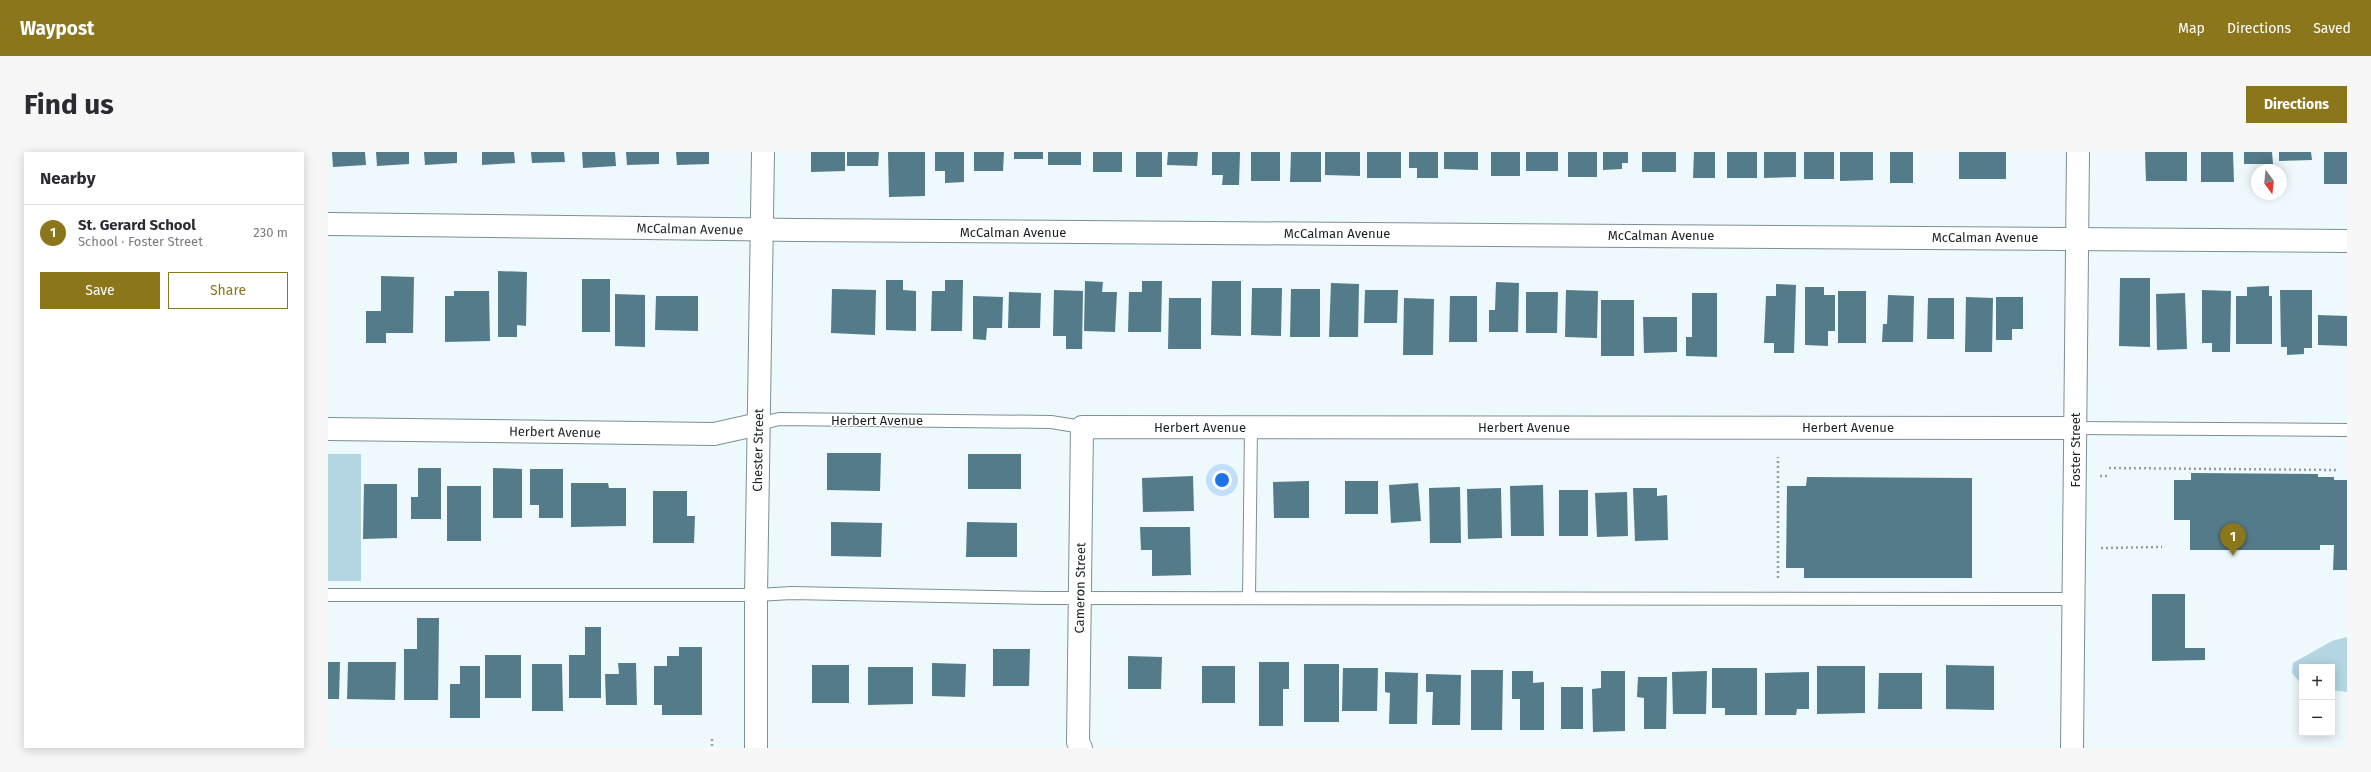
<!DOCTYPE html>
<html lang="en">
<head>
<meta charset="utf-8">
<style>
  :root { --surface:#fff; --page:#f7f7f7; --text:#2b2b33; --muted:#7c7c81; --line:#e1e1e2; --accent:#8c761b }
  body { margin:0; font-family:"Fira Sans",sans-serif; background:var(--page); color:var(--text) }
  .controls { position:absolute; right:12px; bottom:12px; display:grid; overflow:hidden; border-radius:0px; box-shadow:0 2px 10px #0003 }
  .controls button { width:36px; height:36px; display:grid; place-items:center; padding:0; border:0; border-bottom:1px solid var(--line); background:var(--surface); color:var(--text); font:20px sans-serif }
  .compass { position:absolute; left:1923px; top:12px; width:36px; height:36px; border-radius:50%; background:var(--surface); box-shadow:0 2px 10px #0003; rotate:165deg }
  .you { position:absolute; left:894px; top:328px; width:14px; height:14px; margin:-10px; border:3px solid #fff; border-radius:50%; background:#1a73e8; box-shadow:0 0 0 6px #1a73e833 }
  .badge { display:grid; place-items:center; width:26px; height:26px; border-radius:50%; background:var(--accent); color:#fff; font-size:13px; font-weight:700 }
  .pin { position:absolute; translate:-50% -33px; filter:drop-shadow(0 1px 2px #0008) }
  .pin::after { content:''; position:absolute; top:21px; width:14px; height:12px; background:inherit; clip-path:polygon(0 0,100% 0,50% 100%) }
  .list { margin:0; padding:0; list-style:none }
  h2 { display:flex; justify-content:space-between; align-items:center; height:52px; margin:0; padding:0 16px; font-size:17px }
  h2 small { font-size:13px; font-weight:400; color:var(--muted) }
  .list li { display:grid; grid-template-columns:26px 1fr auto; gap:12px; align-items:center; box-sizing:border-box; height:56px; padding:0 16px; border-top:1px solid var(--line) }
  .list b { display:block; font-size:15px; white-space:nowrap }
  .list p { margin:0; font-size:13px; white-space:nowrap; color:var(--muted) }
  .list em { font-size:13px; font-style:normal; color:var(--muted) }
  .actions { display:flex; gap:8px; padding:12px 16px }
  .actions a { flex:1; padding:9px 0; border:1px solid var(--accent); border-radius:0px; text-align:center; font-size:14px; color:var(--accent) }
  .actions .main { background:var(--accent); color:#fff }
  .map { position:relative; flex:none; width:2019px; height:596px; overflow:hidden; border-radius:0px }
  header { display:flex; align-items:center; gap:24px; box-sizing:border-box; height:56px; padding:0 20px; background:var(--accent); color:#fff }
  header strong { font-size:19px }
  nav { display:flex; gap:22px; margin-inline-start:auto; font-size:14px }
  .intro { display:flex; align-items:center; justify-content:space-between; box-sizing:border-box; height:96px; padding:0 24px }
  h1 { margin:0; font-size:28px }
  .button { padding:10px 18px; border-radius:0px; background:var(--accent); color:#fff; font-size:14px; font-weight:700 }
  main { display:flex; gap:24px; padding:0 24px }
  aside { flex:1; background:var(--surface); border-radius:0px; box-shadow:0 2px 10px #0003 }
  .map>svg:first-child { display:block }
</style>
</head>
<body>
<header>
<strong>Waypost</strong>
<nav><a>Map</a><a>Directions</a><a>Saved</a></nav>
</header>
<div class="intro"><h1>Find us</h1><a class="button">Directions</a></div>
<main>
<aside>
<h2>Nearby<small></small></h2>
<ul class="list">
<li><span class="badge">1</span><div><b>St. Gerard School</b><p>School · Foster Street</p></div><em>230 m</em></li>
</ul>
<div class="actions"><a class="main">Save</a><a>Share</a></div>
</aside>
<div class="map">
<svg width="2019" height="596" viewBox="0 0 2019 596">
  <rect width="100%" height="100%" fill="#edf9fd"/>
  <g fill="#b3d6e2">
    <rect x="0" y="302" width="33" height="127"/>
    <path d="M2019,485V540L2004,538V515H1974V533L1964,521L1965,511L2004,489Z"/>
  </g>
  <g fill="#537b89">
    <path d="M4,0H37L38,13L5,15Z"/>
    <path d="M48,0H81V12L49,14Z"/>
    <path d="M96,0H129V11L97,13Z"/>
    <path d="M154,0H186L187,11L154,13Z"/>
    <path d="M203,0H236L237,10L204,11Z"/>
    <path d="M254,0H287L288,14L255,16Z"/>
    <path d="M298,0H331V12L299,13Z"/>
    <path d="M348,0H381V12L349,13Z"/>
    <path d="M483,0H517V19L483,20Z"/>
    <path d="M519,0H551L550,14H519Z"/>
    <path d="M560,0H597V44L561,45Z"/>
    <path d="M607,0H636V30L617,31V19H607Z"/>
    <path d="M646,0H676L675,19H646Z"/>
    <rect x="686" y="0" width="29" height="7"/>
    <rect x="720" y="0" width="33" height="13"/>
    <rect x="765" y="0" width="29" height="20"/>
    <rect x="808" y="0" width="26" height="25"/>
    <path d="M840,0H870L869,14L839,13Z"/>
    <path d="M884,0H912L911,33H894L895,23H884Z"/>
    <rect x="923" y="0" width="29" height="29"/>
    <path d="M963,0H993V30H962Z"/>
    <path d="M997,0H1032V24L997,23Z"/>
    <rect x="1039" y="0" width="34" height="26"/>
    <path d="M1081,0H1110V26H1089V16H1081Z"/>
    <path d="M1116,0H1150V18L1116,17Z"/>
    <rect x="1163" y="0" width="29" height="24"/>
    <rect x="1198" y="0" width="32" height="19"/>
    <rect x="1240" y="0" width="29" height="25"/>
    <path d="M1275,0H1300V11H1294V17L1275,18Z"/>
    <rect x="1314" y="0" width="34" height="20"/>
    <path d="M1366,0H1387V26H1365Z"/>
    <rect x="1399" y="0" width="30" height="26"/>
    <path d="M1436,0H1468V25L1436,26Z"/>
    <rect x="1476" y="0" width="30" height="27"/>
    <path d="M1512,0H1545V28L1512,29Z"/>
    <rect x="1562" y="0" width="23" height="31"/>
    <rect x="1631" y="0" width="47" height="27"/>
    <path d="M1817,0H1859V29H1818Z"/>
    <path d="M1873,0H1905L1906,30H1873Z"/>
    <path d="M1916,0H1944L1945,12H1916Z"/>
    <path d="M1951,0H1983L1984,8L1951,9Z"/>
    <rect x="1996" y="0" width="23" height="32"/>
    <path d="M170,119L199,120L198,174L189,173V185H170Z"/>
    <path d="M53,124L86,125L85,181H58V191H38V159H53Z"/>
    <path d="M1792,126H1822V195L1791,194Z"/>
    <rect x="254" y="127" width="28" height="53"/>
    <path d="M558,128H575V138L588,139V179L558,178Z"/>
    <path d="M617,128H635L634,179H603L604,139H617Z"/>
    <path d="M757,129L775,130L774,140H789L787,180L756,179Z"/>
    <path d="M814,129H834L833,180H800L801,140H814Z"/>
    <path d="M884,129H913V184L883,183Z"/>
    <path d="M1168,130L1191,131L1190,180H1161V158H1167Z"/>
    <path d="M1003,131L1031,132L1030,185H1001Z"/>
    <path d="M1448,132L1468,133L1466,201H1446V191H1436L1438,144H1448Z"/>
    <path d="M1941,134V144H1944V192H1908V144H1919V135Z"/>
    <path d="M1477,135H1496V143H1507V179H1500V194L1477,193Z"/>
    <path d="M924,136H954L953,184L923,183Z"/>
    <path d="M504,137L548,138L547,183L503,181Z"/>
    <path d="M963,137H992V185H962Z"/>
    <path d="M726,138L755,139L754,197H738V184H725Z"/>
    <path d="M1037,138H1070L1069,171H1036Z"/>
    <path d="M1238,138L1270,139L1269,186L1237,185Z"/>
    <path d="M1874,138L1903,139L1902,200H1884V191H1874Z"/>
    <path d="M1952,138H1984V196H1976V202L1959,203V195H1953Z"/>
    <path d="M126,139H161L162,189L117,190V144H126Z"/>
    <rect x="1510" y="139" width="28" height="52"/>
    <path d="M681,140L713,141L712,176H680Z"/>
    <path d="M1198,140H1230L1229,181H1198Z"/>
    <path d="M1364,141H1389V205L1358,204V185H1364Z"/>
    <path d="M1857,141L1859,197L1829,198L1828,142Z"/>
    <path d="M287,142L317,143V195L287,194Z"/>
    <path d="M1560,143L1586,144L1585,190H1554L1555,172H1559Z"/>
    <path d="M328,144H370V179L327,178Z"/>
    <path d="M645,144L675,145L674,176H659L658,188L645,187Z"/>
    <path d="M1122,144H1149V190H1121Z"/>
    <path d="M1638,145L1665,146L1664,200H1637Z"/>
    <path d="M1668,145H1695V177H1684V188H1668Z"/>
    <path d="M841,146H873V197H840Z"/>
    <path d="M1076,146L1106,147L1105,203H1075Z"/>
    <path d="M1600,146H1626V187H1599Z"/>
    <rect x="1273" y="148" width="33" height="56"/>
    <path d="M1990,163L2019,164V194L1990,193Z"/>
    <path d="M1315,165H1349V200L1316,201Z"/>
    <path d="M499,301H553L552,339L499,338Z"/>
    <rect x="640" y="302" width="53" height="35"/>
    <path d="M90,316H113V367H83V345H90Z"/>
    <path d="M165,316L194,317V366H165Z"/>
    <path d="M202,317H235V366H211V353H202Z"/>
    <path d="M1863,321L1990,322V325H2006V328H2019V418H2005L2006,393H1992V398H1862V368H1846V328H1863Z"/>
    <path d="M865,324L866,359L815,360L814,326Z"/>
    <path d="M1479,325L1644,326V426H1476V416H1458L1459,334H1478Z"/>
    <path d="M981,329V366H946L945,330Z"/>
    <rect x="1017" y="329" width="33" height="33"/>
    <path d="M243,331H280L281,336H298V374L243,375Z"/>
    <path d="M1090,331L1093,369L1063,371L1061,333Z"/>
    <path d="M36,332H69V386L35,387Z"/>
    <path d="M1215,333L1216,384H1183L1182,334Z"/>
    <rect x="119" y="334" width="34" height="55"/>
    <path d="M1132,335L1133,391H1102L1101,336Z"/>
    <path d="M1173,336L1174,386L1140,387L1139,337Z"/>
    <path d="M1305,336H1329V344L1339,343L1340,388L1307,389Z"/>
    <rect x="1231" y="338" width="29" height="46"/>
    <path d="M325,339H359V364H367L366,391H325Z"/>
    <path d="M1299,340L1300,384L1269,385L1267,341Z"/>
    <path d="M503,370L554,371L553,405L503,404Z"/>
    <path d="M639,370L689,371V405H638Z"/>
    <path d="M812,375H862L863,423L824,424V398H813Z"/>
    <path d="M1824,442H1857V496H1877V508L1824,509Z"/>
    <path d="M89,466H111L110,548H76V497H89Z"/>
    <path d="M257,475H273V546H241V503H257Z"/>
    <path d="M351,495H374V563H334V553H326V514H339V504H351Z"/>
    <path d="M665,497H702L701,534H665Z"/>
    <rect x="157" y="503" width="36" height="43"/>
    <path d="M800,504L834,505L833,537H800Z"/>
    <path d="M0,510H12L11,547H0Z"/>
    <path d="M20,510H68L67,548L19,547Z"/>
    <path d="M931,510H961V537H955V574H931Z"/>
    <path d="M290,511H308L309,553H278L277,522H291Z"/>
    <path d="M604,511L638,512L637,545L604,544Z"/>
    <path d="M204,512H234L235,559H204Z"/>
    <rect x="976" y="512" width="35" height="58"/>
    <rect x="484" y="513" width="37" height="38"/>
    <path d="M1618,513L1666,514V558L1618,557Z"/>
    <path d="M132,514H152V566H122V532H132Z"/>
    <rect x="874" y="514" width="33" height="37"/>
    <path d="M1489,514H1537V561L1489,562Z"/>
    <path d="M540,515H585V552L540,553Z"/>
    <path d="M1015,516H1050L1049,559H1014Z"/>
    <path d="M1384,516H1429V563H1397V556H1384Z"/>
    <path d="M1143,518H1175L1174,578H1143Z"/>
    <path d="M1184,519H1205V531L1216,530V578H1192V547H1184Z"/>
    <path d="M1273,519H1297V579L1265,580L1264,537L1273,536Z"/>
    <path d="M1379,519L1378,562H1345L1344,520Z"/>
    <path d="M1057,520L1090,521L1089,572H1061L1062,541L1057,540Z"/>
    <path d="M1481,520V557H1469L1468,563H1437V521Z"/>
    <path d="M1551,521H1594V557H1550Z"/>
    <path d="M1098,522L1133,523L1132,573H1104L1105,540H1098Z"/>
    <path d="M1310,525H1339L1338,577H1316V546L1309,545Z"/>
    <rect x="1233" y="535" width="22" height="42"/>
  </g>
  <g fill="none" stroke-linecap="round" stroke-linejoin="round">
    <g stroke="#7d8f96" stroke-width="14">
      <g id="lane">
        <path d="M431,272L451,267L723,270L754,275"/>
        <path d="M1747,276L2019,278"/>
        <path d="M0,443H428L463,441L718,446L1745,447"/>
        <path d="M921,446L923,275"/>
      </g>
    </g>
    <g stroke="#7d8f96" stroke-width="24">
      <g id="street">
        <path d="M0,72L467,78L2019,89"/>
        <path d="M0,277L386,282L431,272"/>
        <path d="M428,596V443L435,0"/>
        <path d="M753,596L750,590L754,275L1747,276"/>
        <path d="M1744,596L1750,0"/>
      </g>
    </g>
    <g stroke="#959fa3" stroke-width="2.5" stroke-dasharray="2 3" stroke-linecap="butt">
      <path d="M1781,316L2010,318"/>
      <path d="M1772,324H1781"/>
      <path d="M1773,396L1834,395"/>
      <path d="M1450,426V305"/>
      <path d="M384,587V596"/>
    </g>
    <use href="#lane" stroke="#fff" stroke-width="12"/>
    <use href="#street" stroke="#fff" stroke-width="22"/>
  </g>
  <g text-anchor="middle" dominant-baseline="central" stroke-width="3" stroke-linejoin="round" paint-order="stroke">
    <g font-size="13" fill="#1a2124" stroke="#fff">
      <text transform="translate(362 77) rotate(1)">McCalman Avenue</text>
      <text x="685" y="80">McCalman Avenue</text>
      <text x="1009" y="81">McCalman Avenue</text>
      <text x="1333" y="83">McCalman Avenue</text>
      <text x="1657" y="85">McCalman Avenue</text>
      <text x="549" y="268">Herbert Avenue</text>
      <text x="872" y="275">Herbert Avenue</text>
      <text x="1196" y="275">Herbert Avenue</text>
      <text x="1520" y="275">Herbert Avenue</text>
      <text transform="translate(227 280) rotate(1)">Herbert Avenue</text>
      <text transform="translate(430 298) rotate(-89)">Chester Street</text>
      <text transform="translate(1747 298) rotate(-90)">Foster Street</text>
      <text transform="translate(752 436) rotate(-89)">Cameron Street</text>
    </g>
  </g>
</svg>
<div class="controls">
<button>+</button>
<button>−</button>
</div>
<svg class="compass" viewBox="-18 -18 36 36"><path d="M0-13l5 13h-10z" fill="#e53935"/><path d="M0 13l5-13h-10z" fill="#7c7c81"/></svg>
<div class="you"></div>
<div class="pin badge" style="left:1905px;top:404px">1</div>
</div>
</main>
</body>
</html>
